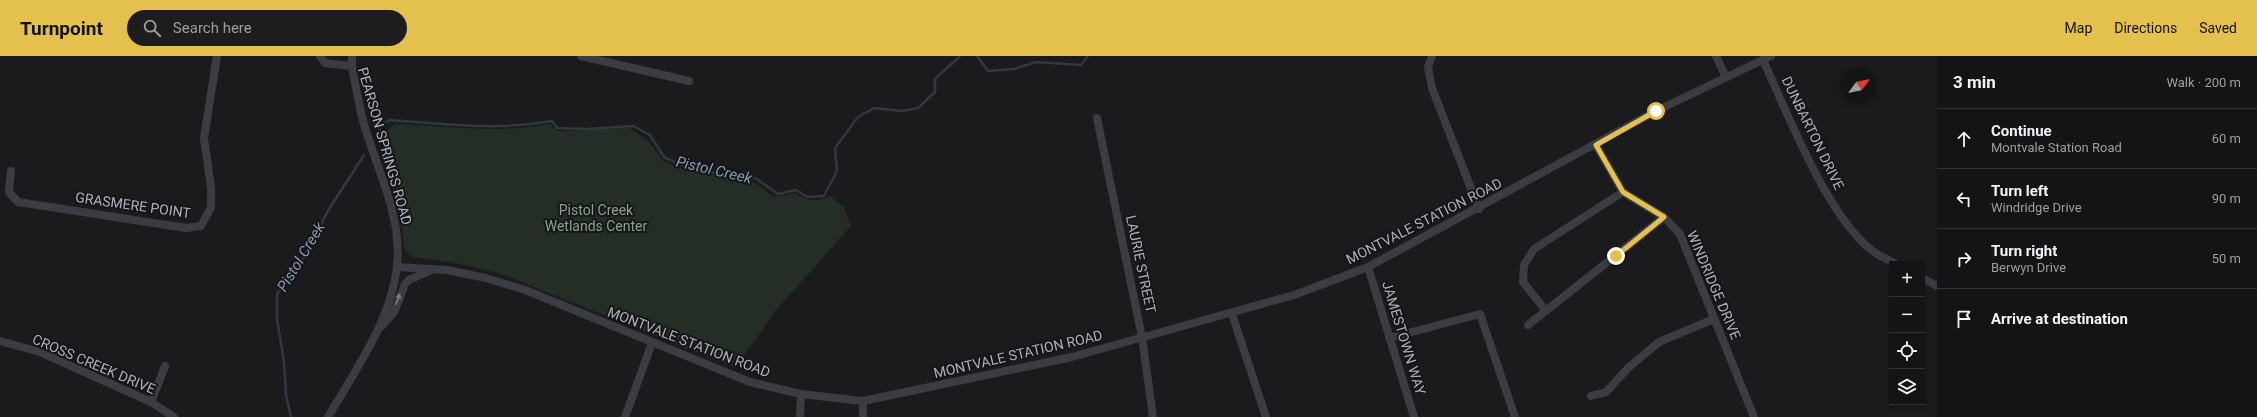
<!DOCTYPE html>
<html lang="en">
<head>
<meta charset="utf-8">
<style>
  :root { --surface:#141416; --page:#1d1d1f; --text:#f1f3f6; --muted:#9d9ea1; --line:#333335; --accent:#e4c04c }
  body { margin:0; font-family:Roboto,sans-serif; background:var(--page); color:var(--text) }
  .controls { position:absolute; right:12px; bottom:12px; display:grid; overflow:hidden; border-radius:0px; box-shadow:0 2px 6px #0003 }
  .controls button { width:36px; height:36px; display:grid; place-items:center; padding:0; border:0; border-bottom:1px solid var(--line); background:var(--surface); color:var(--text); font:20px sans-serif }
  .compass { position:absolute; left:1841px; top:12px; width:36px; height:36px; border-radius:50%; background:var(--surface); box-shadow:0 2px 6px #0003; rotate:58deg }
  .stop { position:absolute; width:12px; height:12px; margin:-9px; border:3px solid #e4c04c; border-radius:50%; background:#fff }
  .stop.end { background:#e4c04c; border-color:#fff; box-shadow:0 1px 4px #0008 }
  .list { margin:0; padding:0; list-style:none }
  h2 { display:flex; justify-content:space-between; align-items:center; height:52px; margin:0; padding:0 16px; font-size:17px }
  h2 small { font-size:13px; font-weight:400; color:var(--muted) }
  .list li { display:grid; grid-template-columns:26px 1fr auto; gap:12px; align-items:center; box-sizing:border-box; height:60px; padding:0 16px; border-top:1px solid var(--line) }
  .list b { display:block; font-size:15px; white-space:nowrap }
  .list p { margin:0; font-size:13px; white-space:nowrap; color:var(--muted) }
  .list em { font-size:13px; font-style:normal; color:var(--muted) }
  .icon { flex:none; width:22px; height:22px; fill:none; stroke:currentColor; stroke-width:2; stroke-linecap:round; stroke-linejoin:round }
  .map { position:relative; flex:none; width:1937px; height:361px; overflow:hidden }
  header { display:flex; align-items:center; gap:24px; box-sizing:border-box; height:56px; padding:0 20px; background:var(--accent); color:#111 }
  header strong { font-size:19px }
  nav { display:flex; gap:22px; margin-inline-start:auto; font-size:14px }
  .search { width:280px; height:36px; background:var(--page); display:flex; align-items:center; gap:10px; box-sizing:border-box; padding:0 14px; border-radius:22px; color:var(--muted); font-size:15px }
  main { display:flex }
  aside { flex:1; background:var(--surface) }
  .map>svg:first-child { display:block }
</style>
</head>
<body>
<header>
<strong>Turnpoint</strong>
<div class="search"><svg class="icon" aria-label="search" viewBox="0 0 24 24"><circle cx="10" cy="10" r="6"/><path d="M15 15l6 6"/></svg>Search here</div>
<nav><a>Map</a><a>Directions</a><a>Saved</a></nav>
</header>
<main>
<div class="map">
<svg width="1937" height="361" viewBox="0 0 1937 361">
  <rect width="100%" height="100%" fill="#1b1b1d"/>
  <path fill="#252d27" d="M396,68C447,70 498,78 549,68L558,75L630,72L649,86L663,105L685,114L754,126L774,141L795,137C809,146 816,146 831,140L844,152L851,170L777,253L735,312L502,218L456,207L413,201L406,196L404,191L399,150L386,111L390,105L383,85L384,76Z"/>
  <g fill="none" stroke-linecap="round" stroke-linejoin="round">
    <g stroke="#323840" stroke-width="2.5">
      <path d="M977,0L988,15L1014,13L1036,6L1081,9L1088,0"/>
      <path d="M376,78L384,67L390,64C447,68 495,75 552,65L557,72L587,73L633,70L650,79L664,101L681,109L723,119L755,122L778,138L796,134L807,141L824,140L837,115L835,92L858,61L874,52L902,55L918,52L935,36V23L960,0"/>
      <path d="M291,361L286,339L284,306L277,263V238L300,208L329,153L364,99"/>
    </g>
    <g stroke="#3c3d42" stroke-width="8">
      <path d="M320,0L325,7L352,10"/>
      <path d="M581,0L689,25"/>
      <path d="M1432,0L1428,11L1432,32L1479,153"/>
      <path d="M1716,0L1726,21"/>
      <path d="M1763,4C1787,56 1828,163 1874,196C1881,201 1889,204 1896,208"/>
      <path d="M1097,62L1142,281L1153,361"/>
      <path d="M1596,89L1623,136L1664,161L1680,178L1754,361"/>
      <path d="M11,115L9,136L18,146L186,172L201,170L211,151V131L204,82L217,0"/>
      <path d="M397,211L447,214L486,222L525,234L750,326L801,338L863,345L1072,301L1294,239L1368,211L1656,55L1771,0"/>
      <path d="M1368,211L1414,361"/>
      <path d="M1922,222L1937,230"/>
      <path d="M1546,255L1523,226L1524,209L1534,193L1623,136"/>
      <path d="M1232,258L1266,361"/>
      <path d="M1528,269L1664,161"/>
      <path d="M382,270L394,256L405,228L409,224L431,214"/>
      <path d="M1389,282L1480,258L1515,361"/>
      <path d="M0,285L40,296L151,346L174,361"/>
      <path d="M1591,340L1606,336L1628,312L1659,286L1714,263"/>
      <path d="M863,345V361"/>
      <path d="M151,346L165,310"/>
      <path d="M328,361C355,315 391,265 397,210C402,161 379,118 365,72C359,52 356,31 352,10V0"/>
      <path d="M625,361L652,287"/>
      <path d="M800,361L801,338"/>
    </g>
  </g>
  <defs><path id="oneway-solid" d="M-6-.8H1V-3.2L6.5 0L1 3.2V.8H-6Z"/></defs>
  <use fill="#7b7d85" href="#oneway-solid" transform="translate(398 243) rotate(-70)"/>
  <g fill="none" stroke-linecap="round" stroke-linejoin="round">
    <path stroke="#e4c04c" stroke-width="5" d="M1616,200L1664,161L1623,136L1596,89L1656,55"/>
  </g>
  <g text-anchor="middle" dominant-baseline="central" stroke-width="4" stroke-linejoin="round" paint-order="stroke">
    <g font-size="14" fill="#afb1bb" stroke="#161618">
      <text transform="translate(1813 77) rotate(64)">DUNBARTON DRIVE</text>
      <text transform="translate(385 90) rotate(74)">PEARSON SPRINGS ROAD</text>
      <text transform="translate(133 149) rotate(8)">GRASMERE POINT</text>
      <text transform="translate(1424 165) rotate(-27)">MONTVALE STATION ROAD</text>
      <text transform="translate(1141 208) rotate(78)">LAURIE STREET</text>
      <text transform="translate(1714 229) rotate(67)">WINDRIDGE DRIVE</text>
      <text transform="translate(1404 282) rotate(73)">JAMESTOWN WAY</text>
      <text transform="translate(689 286) rotate(21)">MONTVALE STATION ROAD</text>
      <text transform="translate(1018 298) rotate(-13)">MONTVALE STATION ROAD</text>
      <text transform="translate(94 308) rotate(23)">CROSS CREEK DRIVE</text>
    </g>
    <g font-size="14" fill="#88a48c" stroke="#161618">
      <text x="596" y="154">Pistol Creek<tspan x="596" dy="16">Wetlands Center</tspan></text>
    </g>
    <g font-size="15" font-style="italic" fill="#899bb3" stroke="#161618">
      <text transform="translate(714 114) rotate(13)">Pistol Creek</text>
      <text transform="translate(301 201) rotate(-59)">Pistol Creek</text>
    </g>
  </g>
</svg>
<div class="controls">
<button>+</button>
<button>−</button>
<button><svg class="icon" aria-label="locate" viewBox="0 0 24 24"><circle cx="12" cy="12" r="6"/><path d="M12 2v4M12 18v4M2 12h4M18 12h4"/></svg></button>
<button><svg class="icon" aria-label="layers" viewBox="0 0 24 24"><path d="M12 4l9 5-9 5-9-5zM3 14l9 5 9-5"/></svg></button>
</div>
<svg class="compass" viewBox="-18 -18 36 36"><path d="M0-13l5 13h-10z" fill="#e53935"/><path d="M0 13l5-13h-10z" fill="#9d9ea1"/></svg>
<div class="stop" style="left:1656px;top:55px"></div>
<div class="stop end" style="left:1616px;top:200px"></div>
</div>
<aside>
<h2>3 min<small>Walk · 200 m</small></h2>
<ul class="list">
<li><svg class="icon" aria-label="ahead" viewBox="0 0 24 24"><path d="M12 20V5M6 11l6-6 6 6"/></svg><div><b>Continue</b><p>Montvale Station Road</p></div><em>60 m</em></li>
<li><svg class="icon" aria-label="left" viewBox="0 0 24 24"><path d="M17 20v-9H6M10 6l-5 5 5 5"/></svg><div><b>Turn left</b><p>Windridge Drive</p></div><em>90 m</em></li>
<li><svg class="icon" aria-label="right" viewBox="0 0 24 24"><path d="M7 20v-9h11M14 6l5 5-5 5"/></svg><div><b>Turn right</b><p>Berwyn Drive</p></div><em>50 m</em></li>
<li><svg class="icon" aria-label="arrive" viewBox="0 0 24 24"><path d="M6 21V4h12l-3 4 3 4H6"/></svg><div><b>Arrive at destination</b></div></li>
</ul>
</aside>
</main>
</body>
</html>
